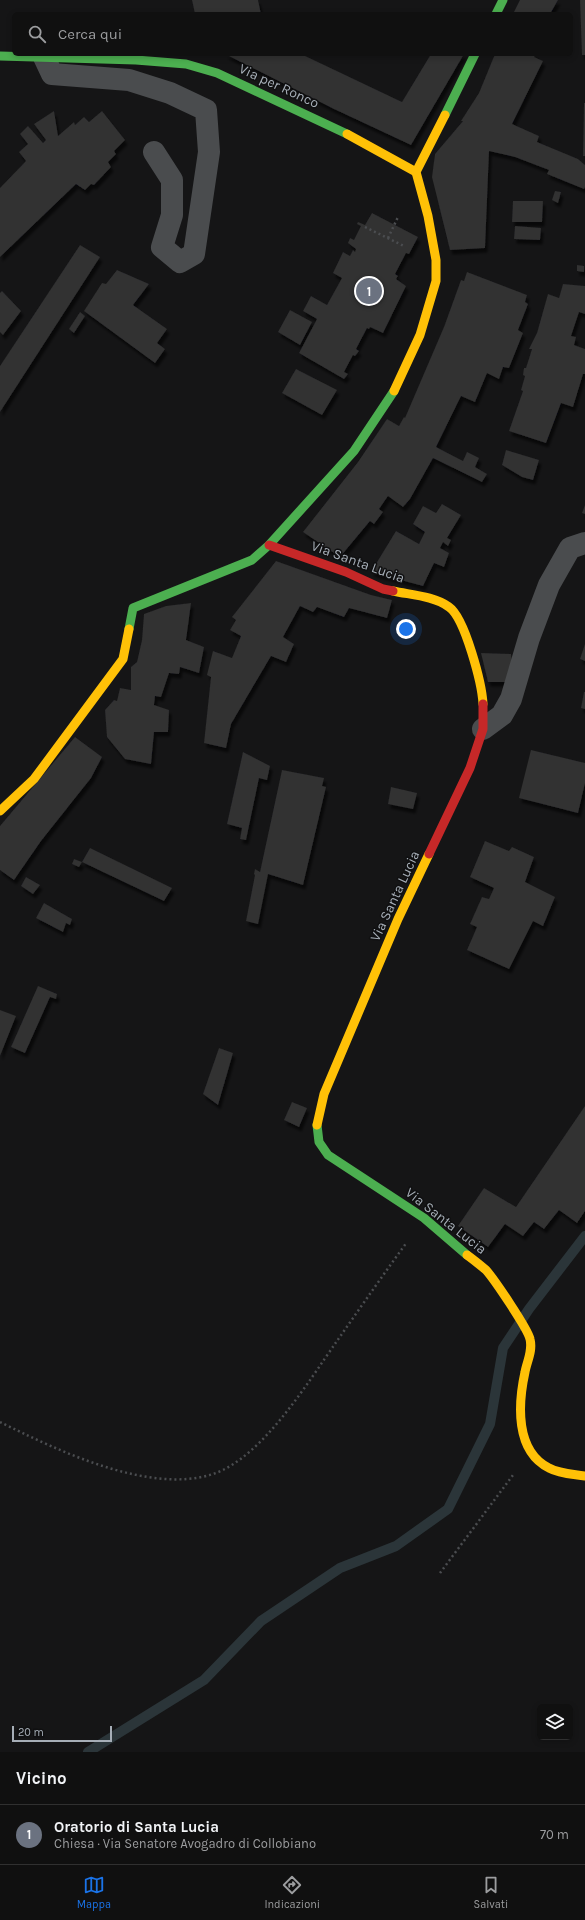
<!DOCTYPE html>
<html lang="it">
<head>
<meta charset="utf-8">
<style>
  :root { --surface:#101010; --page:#191919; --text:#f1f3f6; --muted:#9c9d9f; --line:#303030; --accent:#1a73e8 }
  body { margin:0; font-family:Karla,sans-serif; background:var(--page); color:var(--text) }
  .controls { position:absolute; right:12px; bottom:12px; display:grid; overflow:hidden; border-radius:6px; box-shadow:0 2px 6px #0003 }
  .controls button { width:36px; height:36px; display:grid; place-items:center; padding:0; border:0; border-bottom:1px solid var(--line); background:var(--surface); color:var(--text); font:20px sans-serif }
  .scale { position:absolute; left:12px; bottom:10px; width:100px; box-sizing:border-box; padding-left:4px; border:2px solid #a6aeb7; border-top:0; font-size:11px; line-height:14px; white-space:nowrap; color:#a6aeb7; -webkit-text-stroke:3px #101011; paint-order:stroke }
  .you { position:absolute; left:406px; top:629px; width:14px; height:14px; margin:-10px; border:3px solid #fff; border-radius:50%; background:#1a73e8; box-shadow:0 0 0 6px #1a73e833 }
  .badge { display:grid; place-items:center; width:26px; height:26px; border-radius:50%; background:var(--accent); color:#fff; font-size:13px; font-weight:700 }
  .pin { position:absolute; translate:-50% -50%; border:2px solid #fff; box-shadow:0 1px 4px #0006 }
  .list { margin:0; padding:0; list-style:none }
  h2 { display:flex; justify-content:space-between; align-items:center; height:52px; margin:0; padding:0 16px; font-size:17px }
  h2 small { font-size:13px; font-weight:400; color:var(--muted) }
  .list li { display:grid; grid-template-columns:26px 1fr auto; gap:12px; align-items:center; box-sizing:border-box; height:60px; padding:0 16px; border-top:1px solid var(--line) }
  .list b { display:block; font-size:15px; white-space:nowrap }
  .list p { margin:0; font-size:13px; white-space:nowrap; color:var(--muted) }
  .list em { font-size:13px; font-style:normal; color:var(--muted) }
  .icon { flex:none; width:22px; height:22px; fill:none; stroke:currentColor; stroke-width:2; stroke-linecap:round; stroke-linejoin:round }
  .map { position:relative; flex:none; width:585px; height:1752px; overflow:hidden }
  .search { position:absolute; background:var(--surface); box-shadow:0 2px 6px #0003; left:12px; right:12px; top:12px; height:44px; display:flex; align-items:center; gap:10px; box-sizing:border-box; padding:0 14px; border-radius:6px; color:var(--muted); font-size:15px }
  .sheet { height:112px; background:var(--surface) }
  nav { display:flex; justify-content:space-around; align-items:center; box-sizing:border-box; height:56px; border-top:1px solid var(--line); background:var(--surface); font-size:11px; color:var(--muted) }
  nav a { display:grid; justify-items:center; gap:2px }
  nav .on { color:var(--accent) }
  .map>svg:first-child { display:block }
</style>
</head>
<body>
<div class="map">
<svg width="585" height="1752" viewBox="0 0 585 1752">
  <defs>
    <filter id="shadow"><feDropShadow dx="2.5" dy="4.5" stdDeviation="1" flood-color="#0009"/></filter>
  </defs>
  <rect width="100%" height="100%" fill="#151516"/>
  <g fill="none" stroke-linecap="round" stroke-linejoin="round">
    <path stroke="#2b3539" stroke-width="10" d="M88,1752L204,1680L261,1621L340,1568L396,1546L448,1509L490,1424L503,1348L529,1309L585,1236"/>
  </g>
  <g fill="#303031" filter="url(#shadow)">
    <path d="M192,0H258L261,14H195Z"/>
    <path d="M520,0H558L550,14H513Z"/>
    <path d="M580,0H585V55H582Z"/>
    <path d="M225,54H301L402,102L431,54H464L411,145L334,109Z"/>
    <path d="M495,54H536L534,57L543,61L512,124L539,136L537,142L578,159L585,165V187L584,189L547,174L549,170L515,157L489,151L485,248L450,250L432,177L435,154L463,121H461L479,93Z"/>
    <path d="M584,103H585V156H583Z"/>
    <path d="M54,111L58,136L74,122L75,125L84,117L89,122L102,111L125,140L114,151L116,154L108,162L111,167L94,185L91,184L85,190L76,184L0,257V188L26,161L19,152L28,144L20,134L28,126L43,143L46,140L34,124Z"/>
    <path d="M555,191L561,192L558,203L552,200Z"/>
    <path d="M513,201H543L542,222H512Z"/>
    <path d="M372,213L418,237L409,254L406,253L395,274L398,276L396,279L406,286L383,333L370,327L369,329L367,328L356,349L359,351L355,356L353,355L344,372L348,374L344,379L299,353L317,319L303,311L311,296L327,305L342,278L333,273L343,252L350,256L353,250L355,252L356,249L348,243L350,238L354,240L361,226L357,224L358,222L365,225Z"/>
    <path d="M515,226L541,228L540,240L514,239Z"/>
    <path d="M80,245L100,257L0,412V366Z"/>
    <path d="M577,265L584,266V272L577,271Z"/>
    <path d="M117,270L149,284L133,305L167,329L157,343L165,349L155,363L84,311L102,283L106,284Z"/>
    <path d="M467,272L527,295L525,302L528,304L518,330L523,333L509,368L503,367L499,379L487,373L475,402L461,396L436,447L463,461L467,452L479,458L475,467L487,474L482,482L433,458L410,499L403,507L388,496L379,509L383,512L374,524L370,521L340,557L303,532L358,462L387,419L399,426L404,417L405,418L444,327L461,280L464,281Z"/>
    <path d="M563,284L585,286V314L579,312L571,336L576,337L574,345L585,349V374H583L573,407L561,403L546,443L509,431L523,391L521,390L525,376L523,375L524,368H526L532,349H529L537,333L548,294L559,298Z"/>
    <path d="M2,291L21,311L3,335L0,332V293Z"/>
    <path d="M290,310L312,322L300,345L278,332Z"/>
    <path d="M80,312L85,316L74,333L69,329Z"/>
    <path d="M296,369L337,390L322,415L282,393Z"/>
    <path d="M506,450L539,460L533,480L522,477L502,465Z"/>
    <path d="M442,504L461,515L447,538L451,540L448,546L443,542L440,548L449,553L444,567L434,563L423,586L371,572L396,531L419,544L425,532L413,524L423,506L436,513Z"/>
    <path d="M585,505V514L582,513Z"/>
    <path d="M276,561L371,595L392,600L387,618L349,608L344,617L317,607L313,612L300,606L283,637L294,644L286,662L271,656L231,724L226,748L204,743L211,677L207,675L213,651L232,658L241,636L230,630L236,620L232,617Z"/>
    <path d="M191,603L186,640L204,647L199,673L180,667L179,674L169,673L161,697L155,696L154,705L169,710L168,732H154L151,764L125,759L107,737L105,710L114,700L117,701L120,688L131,690V667L137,662L142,640L144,614L166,606Z"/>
    <path d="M585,644V661L580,659Z"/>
    <path d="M481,653L511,654L514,682H488Z"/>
    <path d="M584,692H585V709L581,708Z"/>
    <path d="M75,737L102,757L91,778L41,841L14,880L0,870V826Z"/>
    <path d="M531,750L585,763V783L578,813L519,798Z"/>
    <path d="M243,752L270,766L267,780L259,778L246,840L240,839L242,828L227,824Z"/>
    <path d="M282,770L324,778L322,786L326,787L303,885L268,874L258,924L246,921L255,875L254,874L255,869L260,872Z"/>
    <path d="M391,787L417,793L413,809L388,804Z"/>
    <path d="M485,841L509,851L512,847L534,857L525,882L555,897L543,926L533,921L509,969L467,950L477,927L470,924L482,897L489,899L494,888L470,877Z"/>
    <path d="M90,848L172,888L164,901L82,862Z"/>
    <path d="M74,859L82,862L79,867L72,864Z"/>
    <path d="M26,877L40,885L33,894L21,886Z"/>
    <path d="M44,903L72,919L70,925L66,923L63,932L36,918Z"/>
    <path d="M38,986L57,994L56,999L50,997L25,1053L11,1047Z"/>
    <path d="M0,1010L16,1016L0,1056Z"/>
    <path d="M219,1048L233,1053L218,1105L203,1094Z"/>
    <path d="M292,1102L307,1108L299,1127L284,1120Z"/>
    <path d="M585,1106V1211L577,1223L559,1210L544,1229L534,1222L523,1236L505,1224L488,1247L458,1226L484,1188L516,1207Z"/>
  </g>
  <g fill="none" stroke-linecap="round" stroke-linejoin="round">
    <g stroke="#4b4d50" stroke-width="2.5" stroke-dasharray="2 3" stroke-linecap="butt">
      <path d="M365,227L404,246"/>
      <path d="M388,238L398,217"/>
      <path d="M0,1422C57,1450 149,1495 213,1474C262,1458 308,1382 337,1341C360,1308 383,1275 407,1242"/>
      <path d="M440,1573L513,1475"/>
    </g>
    <g stroke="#4a4c4e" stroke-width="22">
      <path d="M44,57L52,74L129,80L170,93L206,110L209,152L194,254L180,262L162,247L172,215V180L154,152"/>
      <path d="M483,729L502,715L511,699L529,638L549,585L570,548L585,543"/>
    </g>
    <g stroke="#4caf50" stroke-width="9">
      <path d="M496,14L503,0"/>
      <path d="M0,56L136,60L186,64L217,73L347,134"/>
      <path d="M445,115L475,54"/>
      <path d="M129,629L133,608L252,560L269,545L354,451L394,391"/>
      <path d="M317,1125L319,1142L328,1155L424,1218L467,1255"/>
    </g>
    <g stroke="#ffc107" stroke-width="9">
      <path d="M347,134L416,172"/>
      <path d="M394,391L420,335L436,281V260L428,216L416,172L445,115"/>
      <path d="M393,591C411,595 434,596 449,607C465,618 482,684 483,704"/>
      <path d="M0,811L34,779L123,659L129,629"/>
      <path d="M317,1125L324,1094L398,919L429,854"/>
      <path d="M467,1255C474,1260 480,1265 486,1270C494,1279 528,1329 530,1339C533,1351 527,1361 525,1372C518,1404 515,1451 549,1468C560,1474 573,1474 585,1476"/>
    </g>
    <g stroke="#c62828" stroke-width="9">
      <path d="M269,545L346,572L383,589L393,591"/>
      <path d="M429,854L470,768L483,729V704"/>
    </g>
  </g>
  <g text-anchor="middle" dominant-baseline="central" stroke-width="3" stroke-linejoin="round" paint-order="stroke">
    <g font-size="14" fill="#a6aeb7" stroke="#101011">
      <text transform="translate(279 86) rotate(25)">Via per Ronco</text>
      <text transform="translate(358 562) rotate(20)">Via Santa Lucia</text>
      <text transform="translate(395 896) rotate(-65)">Via Santa Lucia</text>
      <text transform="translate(446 1221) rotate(38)">Via Santa Lucia</text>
    </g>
  </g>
</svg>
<div class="controls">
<button><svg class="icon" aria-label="layers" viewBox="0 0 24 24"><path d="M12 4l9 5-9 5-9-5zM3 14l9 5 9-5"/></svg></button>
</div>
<div class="scale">20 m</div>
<div class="you"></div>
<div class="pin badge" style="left:369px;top:291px;background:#6b7280">1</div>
<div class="search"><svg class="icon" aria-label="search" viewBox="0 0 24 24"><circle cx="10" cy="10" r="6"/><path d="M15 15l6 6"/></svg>Cerca qui</div>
</div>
<section class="sheet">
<h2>Vicino<small></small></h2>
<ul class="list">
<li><span class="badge" style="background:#6b7280">1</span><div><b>Oratorio di Santa Lucia</b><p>Chiesa · Via Senatore Avogadro di Collobiano</p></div><em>70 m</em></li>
</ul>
</section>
<nav>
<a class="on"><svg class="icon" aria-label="map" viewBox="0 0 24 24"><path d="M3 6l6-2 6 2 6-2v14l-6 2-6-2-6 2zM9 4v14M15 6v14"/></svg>Mappa</a>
<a><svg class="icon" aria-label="directions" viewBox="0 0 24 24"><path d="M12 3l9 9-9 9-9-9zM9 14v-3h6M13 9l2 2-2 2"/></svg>Indicazioni</a>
<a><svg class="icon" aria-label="saved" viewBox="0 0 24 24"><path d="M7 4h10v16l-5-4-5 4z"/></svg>Salvati</a>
</nav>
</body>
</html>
